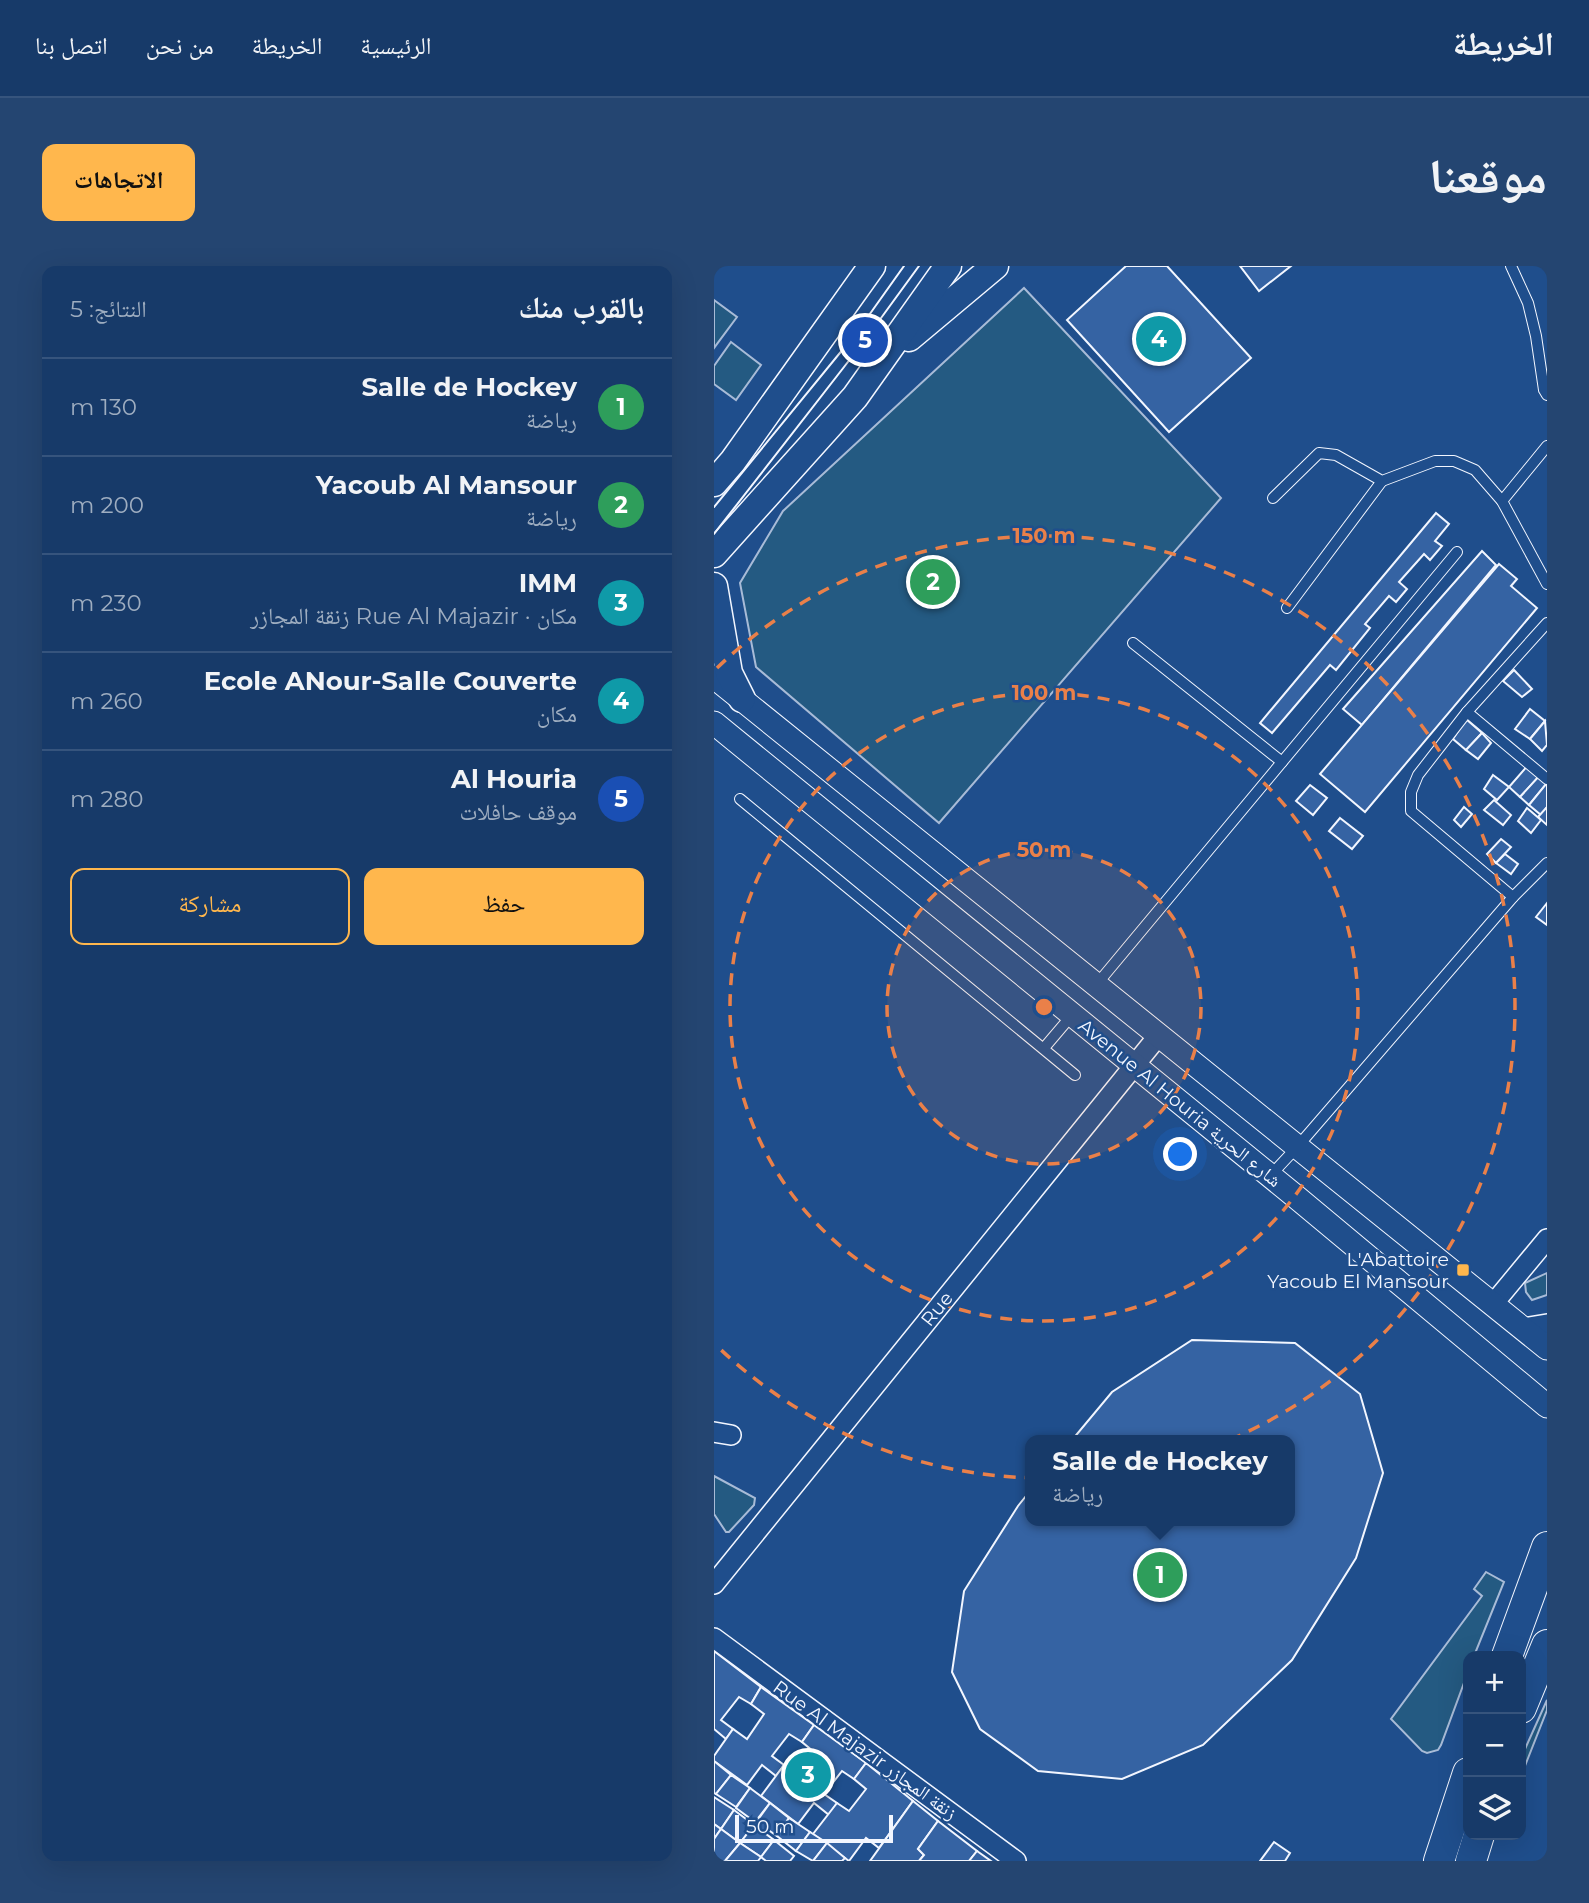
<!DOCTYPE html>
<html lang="ar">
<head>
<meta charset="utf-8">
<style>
  :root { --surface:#173a69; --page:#244571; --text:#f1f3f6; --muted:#9eadc0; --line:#36547d; --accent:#ffb74d }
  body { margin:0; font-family:Montserrat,"Noto Naskh Arabic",sans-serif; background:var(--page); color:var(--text); direction:rtl }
  .controls { position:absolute; right:21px; bottom:21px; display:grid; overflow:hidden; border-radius:14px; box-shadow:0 7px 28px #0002 }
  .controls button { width:63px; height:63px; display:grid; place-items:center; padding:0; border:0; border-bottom:2px solid var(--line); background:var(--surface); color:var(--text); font:35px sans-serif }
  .scale { position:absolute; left:21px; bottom:18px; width:158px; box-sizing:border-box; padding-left:7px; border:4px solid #f2f6ff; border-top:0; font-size:19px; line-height:24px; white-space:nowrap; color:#f2f6ff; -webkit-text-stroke:5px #1f4e8c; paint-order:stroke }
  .you { position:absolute; left:467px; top:889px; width:24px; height:24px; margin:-18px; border:5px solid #fff; border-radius:50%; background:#1a73e8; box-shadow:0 0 0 10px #1a73e833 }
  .badge { display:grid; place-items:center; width:46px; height:46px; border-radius:50%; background:var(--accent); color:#fff; font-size:23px; font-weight:700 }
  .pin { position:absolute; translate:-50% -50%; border:4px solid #fff; box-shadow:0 2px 7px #0006 }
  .popup { position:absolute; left:311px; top:1169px; width:270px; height:91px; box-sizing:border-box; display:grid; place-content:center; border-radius:14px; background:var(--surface); filter:drop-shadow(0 2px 5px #0005); font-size:23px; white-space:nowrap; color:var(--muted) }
  .popup b { font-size:26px; color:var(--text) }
  .popup::after { content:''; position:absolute; left:50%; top:100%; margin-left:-14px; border:14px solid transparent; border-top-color:var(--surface) }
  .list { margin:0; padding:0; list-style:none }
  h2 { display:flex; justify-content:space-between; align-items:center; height:91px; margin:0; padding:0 28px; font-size:30px }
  h2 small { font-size:23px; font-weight:400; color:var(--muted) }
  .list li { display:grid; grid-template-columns:46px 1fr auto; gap:21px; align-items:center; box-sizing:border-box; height:98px; padding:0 28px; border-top:2px solid var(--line) }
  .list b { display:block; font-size:26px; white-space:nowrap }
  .list p { margin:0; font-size:23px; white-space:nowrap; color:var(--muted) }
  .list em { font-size:23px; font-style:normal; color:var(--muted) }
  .actions { display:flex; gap:14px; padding:21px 28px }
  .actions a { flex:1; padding:16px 0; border:2px solid var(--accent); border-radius:14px; text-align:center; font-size:24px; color:var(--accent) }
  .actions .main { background:var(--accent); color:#111 }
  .icon { flex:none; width:38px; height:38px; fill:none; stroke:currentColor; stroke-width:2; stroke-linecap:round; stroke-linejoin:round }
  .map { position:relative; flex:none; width:833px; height:1595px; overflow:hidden; direction:ltr; border-radius:14px }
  header { display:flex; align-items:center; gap:42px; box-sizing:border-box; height:98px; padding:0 35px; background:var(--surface); border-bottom:2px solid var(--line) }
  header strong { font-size:33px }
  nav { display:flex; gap:38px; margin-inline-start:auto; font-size:24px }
  .intro { display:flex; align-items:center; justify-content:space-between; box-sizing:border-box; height:168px; padding:0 42px }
  h1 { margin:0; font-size:49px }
  .button { padding:18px 32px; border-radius:14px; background:var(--accent); color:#111; font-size:24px; font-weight:700 }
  main { display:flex; gap:42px; padding:0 42px }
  aside { flex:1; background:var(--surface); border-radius:14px; box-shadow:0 7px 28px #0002 }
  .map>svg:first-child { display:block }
</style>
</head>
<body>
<header>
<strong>الخريطة</strong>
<nav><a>الرئيسية</a><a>الخريطة</a><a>من نحن</a><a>اتصل بنا</a></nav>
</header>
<div class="intro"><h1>موقعنا</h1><a class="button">الاتجاهات</a></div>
<main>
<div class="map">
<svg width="833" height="1595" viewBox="0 0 833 1595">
  <rect width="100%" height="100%" fill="#1f4e8c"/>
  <g fill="#245a82" stroke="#a8bbd7" stroke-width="2">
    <path d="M310,22L507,232L225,557L42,401L26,317L69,245Z"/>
    <path d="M0,34L23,51L0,82Z"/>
    <path d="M17,76L47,99L22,134L0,118V100Z"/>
    <path d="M833,1007V1029L818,1034L812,1026L811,1017Z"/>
    <path d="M0,1210L41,1232L40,1239L15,1266H12L0,1248Z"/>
    <path d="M772,1306L790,1316L760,1390H754V1406L727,1479L724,1484L713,1487L708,1485L677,1453L768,1330L760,1323Z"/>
    <path d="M833,1434V1444L807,1510V1492Z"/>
  </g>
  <g fill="#3563a3" stroke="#f2f6ff" stroke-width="2">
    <path d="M412,0H453L537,92L455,166L353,54Z"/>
    <path d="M526,0H577L545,25Z"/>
    <path d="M722,247L735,258L721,275L728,280L716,294L710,288L685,316L693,323L682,336L675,330L651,358L656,362L622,404L616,399L558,467L546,457Z"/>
    <path d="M768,285L782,299L648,459L629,443Z"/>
    <path d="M785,298L803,313L797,320L823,342L651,546L606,508Z"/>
    <path d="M800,404L818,423L808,431L789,415Z"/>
    <path d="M816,443L831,455L816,473L801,463Z"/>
    <path d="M752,453L768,467L752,484L739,473Z"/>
    <path d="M831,455L833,479L828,485L816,473Z"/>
    <path d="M768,467L777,477L764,493L752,484Z"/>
    <path d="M815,498L827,508L806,531L795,521Z"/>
    <path d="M827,508L833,517L815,539L806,531Z"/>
    <path d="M779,509L795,521L783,534L770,523Z"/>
    <path d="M833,517V541L827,549L815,539Z"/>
    <path d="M596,519L613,532L599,549L582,535Z"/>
    <path d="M780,534L797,549L789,559L770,544Z"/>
    <path d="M750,541L758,548L747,561L740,554Z"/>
    <path d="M833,541V559L824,551Z"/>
    <path d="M813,542L827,554L817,567L804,555Z"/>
    <path d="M626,552L649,570L638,583L615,565Z"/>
    <path d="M787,573L797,581L782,597L773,588Z"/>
    <path d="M791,588L804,598L797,608L782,597Z"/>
    <path d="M833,637V659L822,651Z"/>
    <path d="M478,1074L581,1077L646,1128L669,1207L642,1292L578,1394L489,1479L408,1513L324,1505L266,1463L238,1406L250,1325L304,1240L316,1225V1255H576V1174H358L398,1126Z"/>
    <path d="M0,1385L47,1421L37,1438L25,1431L7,1454L19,1463L12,1473L0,1463Z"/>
    <path d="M47,1421L100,1459L88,1476L75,1468L58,1490L70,1499L62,1510L48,1499L33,1519L0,1495V1490L19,1463L33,1473L50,1448L37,1438Z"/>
    <path d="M100,1459L152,1497L140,1513L128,1505L110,1528L123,1537L115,1549L100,1537L84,1558L47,1530L70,1499L83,1508L100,1486L88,1476Z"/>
    <path d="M0,1495L17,1509L2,1528L0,1527Z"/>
    <path d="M152,1497L199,1535L165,1582L152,1572L135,1595L99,1568L123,1537L135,1545L152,1523L140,1513Z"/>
    <path d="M17,1509L36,1522L22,1541L2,1528Z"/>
    <path d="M36,1522L56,1537L41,1556L22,1542Z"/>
    <path d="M0,1531L20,1544L7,1563L0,1558Z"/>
    <path d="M199,1535L224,1555L204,1583L210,1589L205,1595H156Z"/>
    <path d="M56,1537L75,1552L63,1570L53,1563L50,1567L40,1559Z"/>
    <path d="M20,1544L40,1559L26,1577L7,1563Z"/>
    <path d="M75,1552L96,1566L82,1585L63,1570Z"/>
    <path d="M224,1555L263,1585L255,1595H205L210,1589L204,1583Z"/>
    <path d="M0,1558L7,1563L0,1573Z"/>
    <path d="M40,1559L60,1574L47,1591L26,1577Z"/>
    <path d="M7,1563L26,1577L11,1595H6L0,1591V1573Z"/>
    <path d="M96,1566L113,1577L99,1595L82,1585Z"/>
    <path d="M60,1574L80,1590L76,1595H52L47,1591Z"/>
    <path d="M560,1576L576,1587L571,1595H546Z"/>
    <path d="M26,1577L47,1591L44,1595H11Z"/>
    <path d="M113,1577L131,1592L128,1595H99Z"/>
    <path d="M263,1585L277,1595H255Z"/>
  </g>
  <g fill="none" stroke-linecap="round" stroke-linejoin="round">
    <g stroke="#f2f6ff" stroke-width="12">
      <g id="service">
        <path d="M797,0L814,37L822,70L830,124L833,129"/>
        <path d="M559,232L605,187L622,189L668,215L721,195H740L761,204L788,235L833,318"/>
        <path d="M788,235L833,180"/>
        <path d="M573,342L668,215"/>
        <path d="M419,377L568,496"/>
        <path d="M753,446L833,513"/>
        <path d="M26,533L361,809"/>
        <path d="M799,631L697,545V526L704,509L753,446L833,357"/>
        <path d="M383,718L743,286"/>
        <path d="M330,782L358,749"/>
        <path d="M556,910L584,880L799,631L833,597"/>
      </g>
    </g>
    <g stroke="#f2f6ff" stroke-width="22">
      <g id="minor">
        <path d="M780,1037L833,973"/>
        <path d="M810,1062L833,1058"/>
        <path d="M0,1166L17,1169"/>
        <path d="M0,1318L445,769"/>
        <path d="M0,1372L302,1595"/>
      </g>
    </g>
    <g stroke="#f2f6ff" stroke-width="25">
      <g id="tertiary">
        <path d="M0,411L833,1082"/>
        <path d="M0,457L581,930L833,1140"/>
      </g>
    </g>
    <g stroke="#f2f6ff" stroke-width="29">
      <g id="secondary">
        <path d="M195,72L281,0"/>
        <path d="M0,217L19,195L158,0"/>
        <path d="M0,288L141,131L234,0"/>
        <path d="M0,320L15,407L28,433"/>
      </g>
    </g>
    <g stroke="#f2f6ff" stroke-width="32">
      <g id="primary">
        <path d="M793,1390L833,1281"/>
        <path d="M807,1442L833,1379"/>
        <path d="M725,1595L754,1507"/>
        <path d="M757,1595L765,1569"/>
      </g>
    </g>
    <use href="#service" stroke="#1f4e8c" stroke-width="10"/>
    <use href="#minor" stroke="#1f4e8c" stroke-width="19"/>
    <use href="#tertiary" stroke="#1f4e8c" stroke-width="23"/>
    <use href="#secondary" stroke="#1f4e8c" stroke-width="26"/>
    <use href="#primary" stroke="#1f4e8c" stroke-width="30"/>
    <g stroke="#f2f6ff" stroke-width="2">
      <path d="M0,241L143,66L190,0"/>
      <path d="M0,268L151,74L205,0"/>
    </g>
  </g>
  <circle cx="330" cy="741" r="157" fill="#ea8049" fill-opacity=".12"/>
  <g fill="none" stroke="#ea8049" stroke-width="3.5" stroke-dasharray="12 9">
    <circle cx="330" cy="741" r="157"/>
    <circle cx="330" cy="741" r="314"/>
    <path d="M3 402A471 471 0 1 1 3 1080"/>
  </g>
  <rect fill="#ffb74d" stroke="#1f4e8c" stroke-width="2.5" x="742" y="997" width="14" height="14" rx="3.5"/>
  <g text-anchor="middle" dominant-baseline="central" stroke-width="5" stroke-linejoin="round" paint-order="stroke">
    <g font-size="19" fill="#f2f6ff" stroke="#1f4e8c">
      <text transform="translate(466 837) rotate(39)">Avenue Al Houria شارع الحرية</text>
      <text transform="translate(223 1043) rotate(-51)">Rue</text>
      <text transform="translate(151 1484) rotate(36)">Rue Al Majazir زنقة المجازر</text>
    </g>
    <g font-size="19" fill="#f2f6ff" stroke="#1f4e8c" text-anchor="end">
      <text x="735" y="993">L'Abattoire<tspan x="735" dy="22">Yacoub El Mansour</tspan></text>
    </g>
  </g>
  <circle cx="330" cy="741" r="10" fill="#ea8049" stroke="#1f4e8c" stroke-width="3.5"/>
  <g font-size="21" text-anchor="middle" font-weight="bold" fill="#ea8049" stroke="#1f4e8c" stroke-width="5" stroke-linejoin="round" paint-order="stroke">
    <text x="330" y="277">150 m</text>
    <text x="330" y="434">100 m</text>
    <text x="330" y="591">50 m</text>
  </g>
</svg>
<div class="controls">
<button>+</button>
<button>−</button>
<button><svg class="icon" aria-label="layers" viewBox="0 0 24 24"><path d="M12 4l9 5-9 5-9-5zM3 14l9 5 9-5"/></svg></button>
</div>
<div class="scale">50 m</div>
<div class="you"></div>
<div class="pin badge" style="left:446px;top:1309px;background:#2e9e5b">1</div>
<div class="popup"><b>Salle de Hockey</b>رياضة</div>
<div class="pin badge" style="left:219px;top:316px;background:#2e9e5b">2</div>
<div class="pin badge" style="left:94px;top:1509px;background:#0f9aa8">3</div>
<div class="pin badge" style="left:445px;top:73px;background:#0f9aa8">4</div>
<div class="pin badge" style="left:151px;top:74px;background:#1a4fb4">5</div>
</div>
<aside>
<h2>بالقرب منك<small>النتائج: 5</small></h2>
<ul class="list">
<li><span class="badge" style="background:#2e9e5b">1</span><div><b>Salle de Hockey</b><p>رياضة</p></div><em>130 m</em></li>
<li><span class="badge" style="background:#2e9e5b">2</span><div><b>Yacoub Al Mansour</b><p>رياضة</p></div><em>200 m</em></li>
<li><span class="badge" style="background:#0f9aa8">3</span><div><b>IMM</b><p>مكان · Rue Al Majazir زنقة المجازر</p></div><em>230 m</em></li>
<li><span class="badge" style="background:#0f9aa8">4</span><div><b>Ecole ANour-Salle Couverte</b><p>مكان</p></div><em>260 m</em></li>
<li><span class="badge" style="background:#1a4fb4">5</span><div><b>Al Houria</b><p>موقف حافلات</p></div><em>280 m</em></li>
</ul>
<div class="actions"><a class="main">حفظ</a><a>مشاركة</a></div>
</aside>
</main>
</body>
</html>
